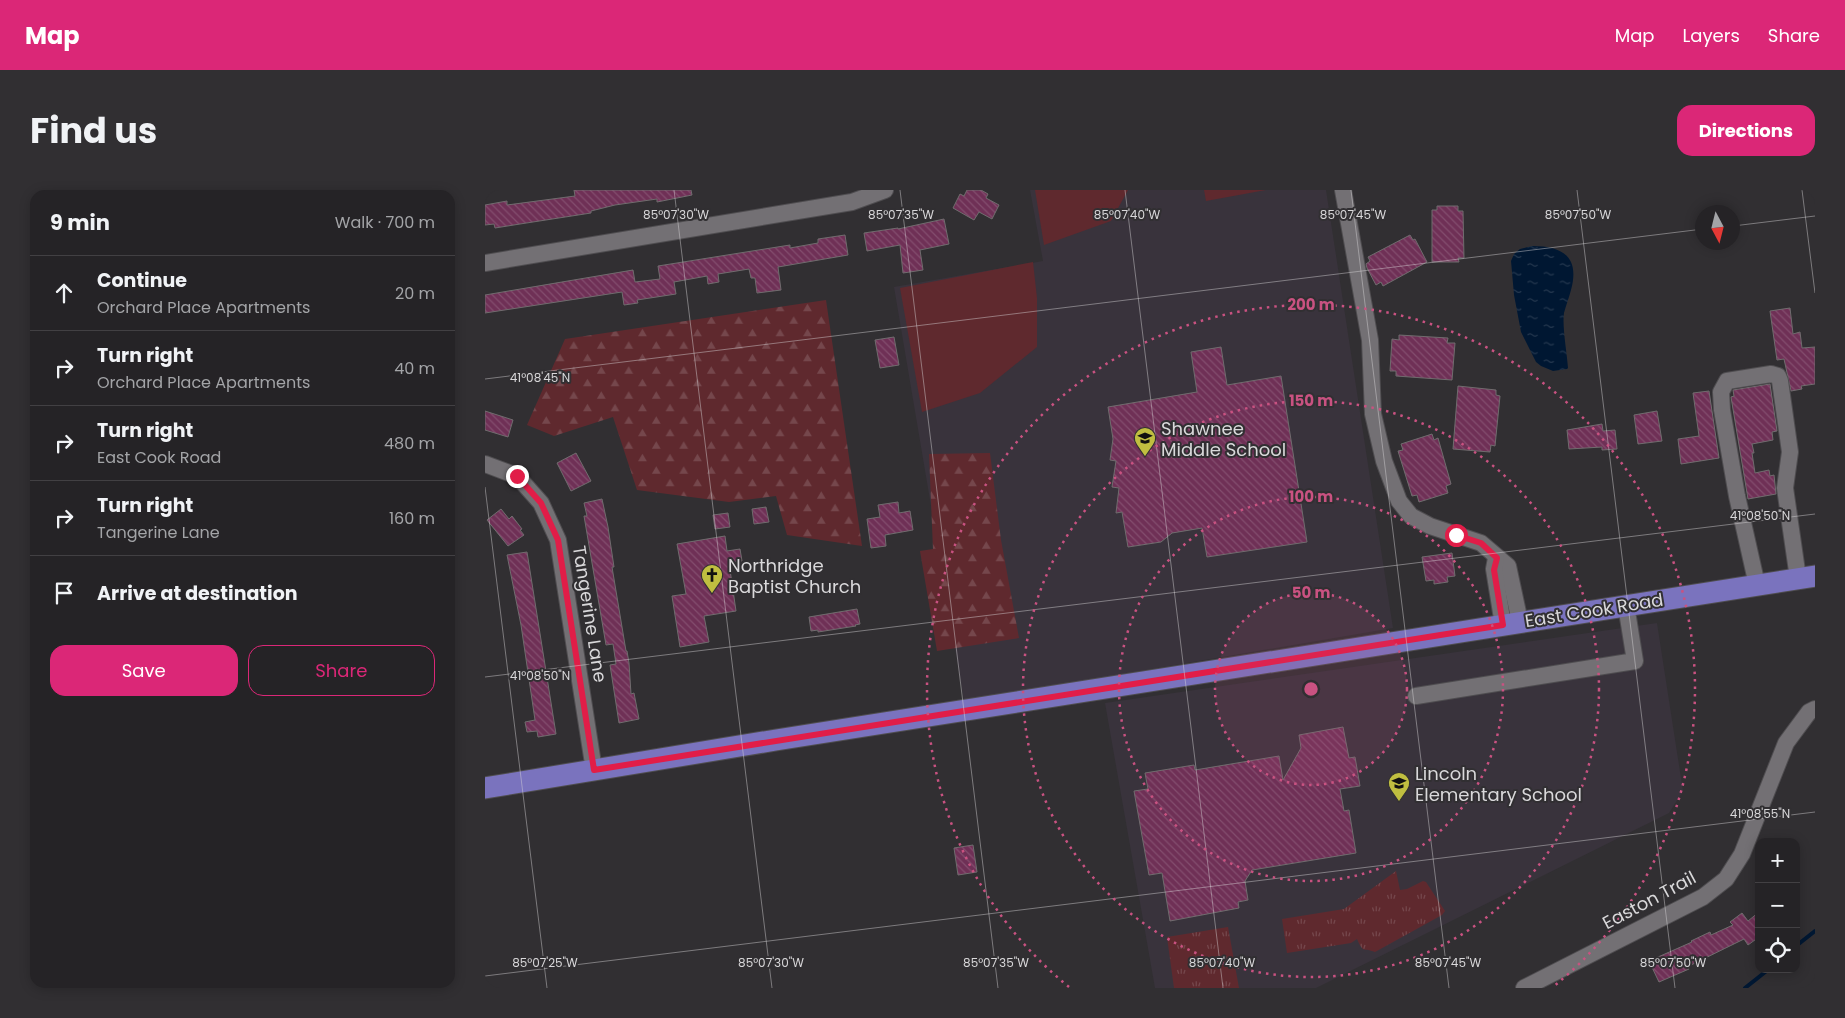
<!DOCTYPE html>
<html lang="en">
<head>
<meta charset="utf-8">
<style>
  :root { --surface:#252326; --page:#312f32; --text:#f1f3f6; --muted:#a3a4a7; --line:#424043; --accent:#db2777 }
  body { margin:0; font-family:Poppins,sans-serif; background:var(--page); color:var(--text) }
  .controls { position:absolute; right:15px; bottom:15px; display:grid; overflow:hidden; border-radius:10px; box-shadow:0 2px 12px #0003 }
  .controls button { width:45px; height:45px; display:grid; place-items:center; padding:0; border:0; border-bottom:1px solid var(--line); background:var(--surface); color:var(--text); font:25px sans-serif }
  .compass { position:absolute; left:1210px; top:15px; width:45px; height:45px; border-radius:50%; background:var(--surface); box-shadow:0 2px 12px #0003; rotate:173deg }
  .stop { position:absolute; width:15px; height:15px; margin:-11px; border:4px solid #e11d48; border-radius:50%; background:#fff }
  .stop.end { background:#e11d48; border-color:#fff; box-shadow:0 1px 5px #0008 }
  .list { margin:0; padding:0; list-style:none }
  h2 { display:flex; justify-content:space-between; align-items:center; height:65px; margin:0; padding:0 20px; font-size:21px }
  h2 small { font-size:16px; font-weight:400; color:var(--muted) }
  .list li { display:grid; grid-template-columns:32px 1fr auto; gap:15px; align-items:center; box-sizing:border-box; height:75px; padding:0 20px; border-top:1px solid var(--line) }
  .list b { display:block; font-size:19px; white-space:nowrap }
  .list p { margin:0; font-size:16px; white-space:nowrap; color:var(--muted) }
  .list em { font-size:16px; font-style:normal; color:var(--muted) }
  .actions { display:flex; gap:10px; padding:15px 20px }
  .actions a { flex:1; padding:11px 0; border:1px solid var(--accent); border-radius:15px; text-align:center; font-size:18px; color:var(--accent) }
  .actions .main { background:var(--accent); color:#fff }
  .icon { flex:none; width:28px; height:28px; fill:none; stroke:currentColor; stroke-width:2; stroke-linecap:round; stroke-linejoin:round }
  .map { position:relative; flex:none; width:1330px; height:798px; overflow:hidden; border-radius:15px }
  header { display:flex; align-items:center; gap:30px; box-sizing:border-box; height:70px; padding:0 25px; background:var(--accent); color:#fff }
  header strong { font-size:24px }
  nav { display:flex; gap:28px; margin-inline-start:auto; font-size:18px }
  .intro { display:flex; align-items:center; justify-content:space-between; box-sizing:border-box; height:120px; padding:0 30px }
  h1 { margin:0; font-size:35px }
  .button { padding:12px 22px; border-radius:15px; background:var(--accent); color:#fff; font-size:18px; font-weight:700 }
  main { display:flex; gap:30px; padding:0 30px }
  aside { flex:1; background:var(--surface); border-radius:15px; box-shadow:0 2px 12px #0003 }
  .map>svg:first-child { display:block }
</style>
</head>
<body>
<header>
<strong>Map</strong>
<nav><a>Map</a><a>Layers</a><a>Share</a></nav>
</header>
<div class="intro"><h1>Find us</h1><a class="button">Directions</a></div>
<main>
<aside>
<h2>9 min<small>Walk · 700 m</small></h2>
<ul class="list">
<li><svg class="icon" aria-label="ahead" viewBox="0 0 24 24"><path d="M12 20V5M6 11l6-6 6 6"/></svg><div><b>Continue</b><p>Orchard Place Apartments</p></div><em>20 m</em></li>
<li><svg class="icon" aria-label="right" viewBox="0 0 24 24"><path d="M7 20v-9h11M14 6l5 5-5 5"/></svg><div><b>Turn right</b><p>Orchard Place Apartments</p></div><em>40 m</em></li>
<li><svg class="icon" aria-label="right" viewBox="0 0 24 24"><path d="M7 20v-9h11M14 6l5 5-5 5"/></svg><div><b>Turn right</b><p>East Cook Road</p></div><em>480 m</em></li>
<li><svg class="icon" aria-label="right" viewBox="0 0 24 24"><path d="M7 20v-9h11M14 6l5 5-5 5"/></svg><div><b>Turn right</b><p>Tangerine Lane</p></div><em>160 m</em></li>
<li><svg class="icon" aria-label="arrive" viewBox="0 0 24 24"><path d="M6 21V4h12l-3 4 3 4H6"/></svg><div><b>Arrive at destination</b></div></li>
</ul>
<div class="actions"><a class="main">Save</a><a>Share</a></div>
</aside>
<div class="map">
<svg width="1330" height="798" viewBox="0 0 1330 798">
  <defs>
    <pattern id="grass-tufts" width="24" height="20" patternUnits="userSpaceOnUse" patternTransform="scale(1.25)"><rect width="24" height="20" fill="#5f292e"/><path d="M3 7l-1-3M5 7V3M7 7l1-3M15 17l-1-3M17 17v-4M19 17l1-3" fill="none" stroke="#75474c"/></pattern>
    <pattern id="forest-firs" width="22" height="20" patternUnits="userSpaceOnUse" patternTransform="scale(1.25)"><rect width="22" height="20" fill="#5f292e"/><path d="M5 1l3.5 6h-7zM16 11l3.5 6h-7z" fill="#75474c"/></pattern>
    <pattern id="water-ripples" width="26" height="14" patternUnits="userSpaceOnUse" patternTransform="scale(1.25)"><rect width="26" height="14" fill="#001732"/><path d="M2 4q2-2 4 0t4 0M15 11q2-2 4 0t4 0" fill="none" stroke="#25384f"/></pattern>
    <pattern id="building-back-hatch" width="6" height="6" patternUnits="userSpaceOnUse" patternTransform="scale(1.25)"><rect width="6" height="6" fill="#6f3056"/><path d="M-1 5l2 2M0 0l6 6M5-1l2 2" fill="none" stroke="#834d6e"/></pattern>
  </defs>
  <rect width="100%" height="100%" fill="#312f32"/>
  <g fill="#39333c">
    <path d="M545,0H841L908,438L479,511L409,97L558,71Z"/>
    <path d="M1172,433L1198,601L1184,623L831,798H670L620,513Z"/>
  </g>
  <g fill="url(#grass-tufts)">
    <path d="M911,681L915,700L922,699L938,691L941,692L960,721L957,725L890,762C878,757 879,765 872,749L866,753L802,763L797,729L859,719Z"/>
    <path d="M743,737L754,798H689L682,747Z"/>
  </g>
  <g fill="url(#forest-firs)">
    <path d="M341,110L377,356L302,345L291,306L244,312L152,300L128,227L69,246L42,235L80,149Z"/>
    <path d="M505,263L516,350L534,448L452,461L435,361L448,359L444,264Z"/>
  </g>
  <g fill="#5f292e">
    <path d="M550,0H643L626,31L559,55Z"/>
    <path d="M719,0H781L721,11Z"/>
    <path d="M548,72L552,108V157L495,203L437,222L415,98Z"/>
  </g>
  <path fill="url(#water-ripples)" d="M1047,56C1078,56 1095,67 1086,100C1084,108 1081,115 1079,123C1077,136 1082,163 1083,178L1082,179L1068,181L1056,176L1051,172L1036,142L1029,105L1026,71L1029,64L1035,59Z"/>
  <g fill="none" stroke-linecap="round" stroke-linejoin="round">
    <g stroke="#001732" stroke-width="4">
      <path d="M1311,756L1330,741"/>
      <path d="M1260,798L1284,779"/>
    </g>
  </g>
  <g fill="url(#building-back-hatch)" stroke="#706c6e">
    <path d="M89,0H206L207,5L172,12V9L130,15L106,21V23L35,34L10,38L9,34L0,35V15L22,11V15L90,6Z"/>
    <path d="M482,0H496L503,4L501,8L514,15L507,29L494,22L489,30L468,18L475,4L479,6Z"/>
    <path d="M952,16H973V21H978L979,68H973L974,72H947V20H952Z"/>
    <path d="M459,29L464,54L435,60L438,80L418,83L415,55L382,61L379,43L413,38V39Z"/>
    <path d="M360,45L363,65L293,77L296,100L272,103L270,88H266L264,79L233,84L234,92L223,94L222,86L189,92L191,104L152,110L153,113L139,115L137,102L0,123V105L148,80L150,92L175,89L173,76L305,55V58L333,53V49Z"/>
    <path d="M925,45L928,50L930,49L942,72L898,96L896,92L891,95L882,78L881,74L885,71L883,67Z"/>
    <path d="M1305,118L1308,144L1315,142L1317,158L1330,157V194L1316,196L1317,199L1306,201L1299,169L1292,170L1285,121Z"/>
    <path d="M914,145L963,148L962,153H970L967,190L911,186V181H905L907,149L914,150Z"/>
    <path d="M409,147L414,175L395,178L390,150Z"/>
    <path d="M736,157L742,195L796,186L822,352L722,367L717,338L687,343L676,352L643,357L637,322L631,323L634,298L627,297L631,271L625,270L628,249L623,217L712,202L706,162Z"/>
    <path d="M1285,194L1292,241L1287,242L1288,250L1267,254L1269,263H1267L1270,283L1284,280L1285,286L1289,285L1291,304L1263,309L1246,207L1249,206L1248,200Z"/>
    <path d="M973,196L1011,200V205L1015,206L1010,256L1006,255L1005,262L968,259Z"/>
    <path d="M1224,201L1234,268L1196,274L1193,249L1214,246L1208,203Z"/>
    <path d="M0,221L28,230L23,247L0,240Z"/>
    <path d="M1172,221L1177,251L1153,254L1149,225Z"/>
    <path d="M1117,234L1118,241L1130,240L1132,259L1117,260V257L1084,259L1082,240Z"/>
    <path d="M947,244L949,250L953,248L966,294L961,296L963,303L934,312L932,305L927,306L913,261L918,260L916,254Z"/>
    <path d="M91,263L106,291L86,301L72,273Z"/>
    <path d="M117,309L123,337L129,377H127L141,461H142L144,473L146,504L149,503L154,529L134,533L125,475L131,474L128,454L121,455L99,326H102L99,313Z"/>
    <path d="M413,312L414,323L425,321L428,340L400,345L401,356L386,358L382,329L395,327L393,315Z"/>
    <path d="M281,317L284,332L269,334L267,319Z"/>
    <path d="M16,319L24,329L27,326L37,339L35,340L39,345L23,356L2,330Z"/>
    <path d="M243,323L245,337L230,339L228,325Z"/>
    <path d="M240,346L242,361L255,359L257,371L244,373L251,421L219,426L224,452L195,457L187,406L201,404L192,354Z"/>
    <path d="M42,362L71,544L53,547L52,541L42,542L40,532L50,530L36,435L22,365Z"/>
    <path d="M967,363L970,386L962,387L963,392L949,394V390L941,391L937,367Z"/>
    <path d="M372,419L375,434L370,435L371,436L333,442V440L326,441L324,427Z"/>
    <path d="M858,537L864,568L870,567L875,596L855,599L859,621L864,620L871,663L767,680L760,691L763,710L753,712L754,718L685,731L677,683L664,685L649,601L663,599L660,583L709,575L710,580L794,566L798,590L816,558L814,545Z"/>
    <path d="M488,655L492,682L473,685L469,658Z"/>
    <path d="M1274,722V747L1263,755L1259,749L1202,777L1204,779L1174,792L1164,771L1207,752L1206,751L1225,742L1226,745L1248,735L1245,732L1257,723L1263,731Z"/>
  </g>
  <g fill="none" stroke-linecap="round" stroke-linejoin="round">
    <g stroke="#4f4d50" stroke-width="18">
      <g id="minor">
        <path d="M858,0L885,150L888,224L899,271L914,311L926,326L945,336L996,353L1023,376L1035,432"/>
        <path d="M0,73L367,12L400,0"/>
        <path d="M0,274L32,286L56,313L73,350L109,580"/>
        <path d="M1011,368L1009,379L1018,435"/>
        <path d="M1272,395L1252,306L1237,220L1236,202L1242,191L1286,184L1293,186L1295,191L1305,262L1300,298L1313,388"/>
        <path d="M931,506L1150,471L1141,415"/>
        <path d="M1039,798L1218,707L1241,689L1257,664L1301,553L1324,522L1330,519"/>
      </g>
    </g>
    <g stroke="#4f4d50" stroke-width="23">
      <path id="major" d="M0,598L291,550L1330,386"/>
    </g>
    <use href="#minor" stroke="#737074" stroke-width="16"/>
    <use href="#major" stroke="#7a73be" stroke-width="21"/>
  </g>
  <g fill="none" stroke-linecap="round" stroke-linejoin="round">
    <path stroke="#e11d48" stroke-width="6" d="M32,286L56,313L73,350L109,580L1018,435L1009,380L1012,368L996,353L971,345"/>
  </g>
  <path fill="none" stroke="#d9d8da" stroke-width="1" stroke-opacity="0.45" d="M189,0L287,798M415,0L513,798M640,0L738,798M866,0L964,798M1092,0L1190,798M1317,0L1330,103M1248,36L1330,26M0,189L1218,39M0,297L62,798M0,487L1330,324M0,786L1330,622"/>
  <circle cx="826" cy="499" r="96" fill="#c95281" fill-opacity=".12"/>
  <g fill="none" stroke="#c95281" stroke-width="2.5" stroke-dasharray="2.5 5">
    <circle cx="826" cy="499" r="96"/>
    <circle cx="826" cy="499" r="192"/>
    <circle cx="826" cy="499" r="288"/>
    <path d="M584 797A384 384 0 1 1 1068 797"/>
  </g>
  <defs>
    <g id="school-pin" transform="scale(1.125)"><path d="M0 17L-7.5 6A9.5 9.5 0 1 1 7.5 6Z" fill="#c0be40" stroke="#312f32"/><path d="M0-5L7-2L0 1L-7-2ZM-4 1L0 2.5L4 1V4Q0 6-4 4Z" fill="#111"/></g>
    <g id="church-pin" transform="scale(1.125)"><path d="M0 17L-7.5 6A9.5 9.5 0 1 1 7.5 6Z" fill="#c0be40" stroke="#312f32"/><path d="M-1.2-6h2.4v3.5h3.3v2.4h-3.3V6h-2.4V-.1h-3.3v-2.4h3.3Z" fill="#111"/></g>
  </defs>
  <g fill-rule="evenodd">
    <use href="#school-pin" x="660" y="248"/>
    <use href="#church-pin" x="227" y="385"/>
    <use href="#school-pin" x="914" y="593"/>
  </g>
  <g text-anchor="middle" dominant-baseline="central" stroke-width="4" stroke-linejoin="round" paint-order="stroke">
    <g font-size="18" fill="#d9d8da" stroke="#312f32" text-anchor="start">
      <text x="676" y="238">Shawnee<tspan x="676" dy="21">Middle School</tspan></text>
      <text x="243" y="375">Northridge<tspan x="243" dy="21">Baptist Church</tspan></text>
      <text x="930" y="583">Lincoln<tspan x="930" dy="21">Elementary School</tspan></text>
    </g>
    <g font-size="18" fill="#d9d8da" stroke="#312f32">
      <text transform="translate(1109 420) rotate(-9)">East Cook Road</text>
      <text transform="translate(105 424) rotate(81)">Tangerine Lane</text>
      <text transform="translate(1164 710) rotate(-28)">Easton Trail</text>
    </g>
  </g>
  <g font-size="12" text-anchor="middle" fill="#d9d8da" stroke="#312f32" stroke-width="4" stroke-linejoin="round" paint-order="stroke">
    <text x="191" y="29">85°07'30"W</text>
    <text x="416" y="29">85°07'35"W</text>
    <text x="642" y="29">85°07'40"W</text>
    <text x="868" y="29">85°07'45"W</text>
    <text x="1093" y="29">85°07'50"W</text>
    <text x="55" y="192">41°08'45"N</text>
    <text x="1275" y="330">41°08'50"N</text>
    <text x="55" y="490">41°08'50"N</text>
    <text x="1275" y="628">41°08'55"N</text>
    <text x="60" y="777">85°07'25"W</text>
    <text x="286" y="777">85°07'30"W</text>
    <text x="511" y="777">85°07'35"W</text>
    <text x="737" y="777">85°07'40"W</text>
    <text x="963" y="777">85°07'45"W</text>
    <text x="1188" y="777">85°07'50"W</text>
  </g>
  <circle cx="826" cy="499" r="8" fill="#c95281" stroke="#312f32" stroke-width="2.5"/>
  <g font-size="15" text-anchor="middle" font-weight="bold" fill="#c95281" stroke="#312f32" stroke-width="4" stroke-linejoin="round" paint-order="stroke">
    <text x="826" y="120">200 m</text>
    <text x="826" y="216">150 m</text>
    <text x="826" y="312">100 m</text>
    <text x="826" y="408">50 m</text>
  </g>
</svg>
<div class="controls">
<button>+</button>
<button>−</button>
<button><svg class="icon" aria-label="locate" viewBox="0 0 24 24"><circle cx="12" cy="12" r="6"/><path d="M12 2v4M12 18v4M2 12h4M18 12h4"/></svg></button>
</div>
<svg class="compass" viewBox="-18 -18 36 36"><path d="M0-13l5 13h-10z" fill="#e53935"/><path d="M0 13l5-13h-10z" fill="#a3a4a7"/></svg>
<div class="stop" style="left:971px;top:345px"></div>
<div class="stop end" style="left:32px;top:286px"></div>
</div>
</main>
</body>
</html>
